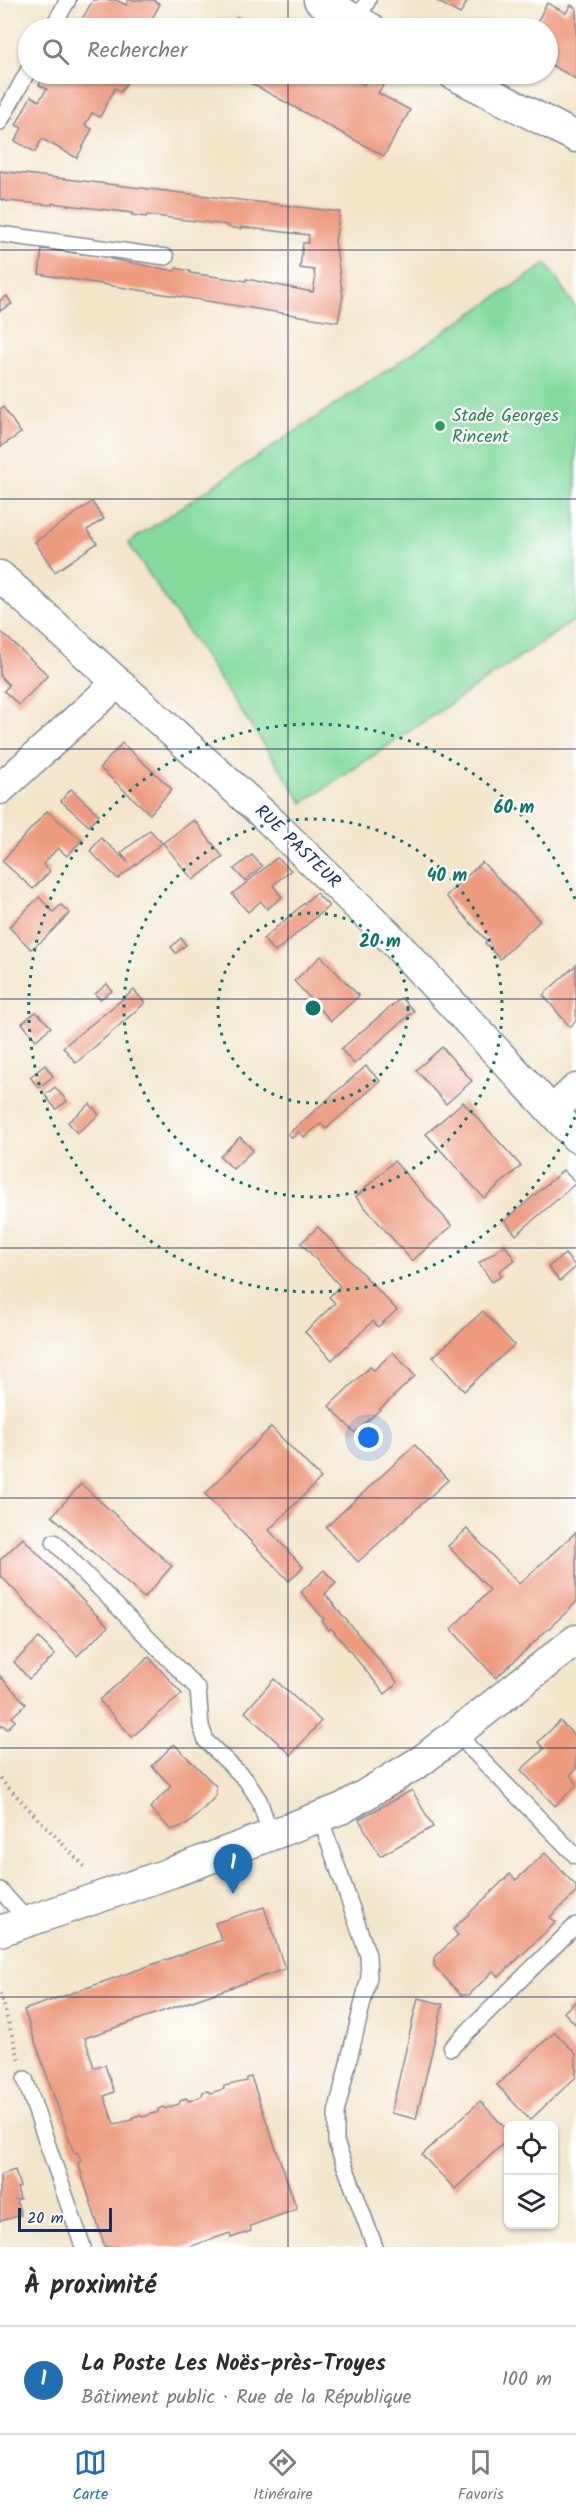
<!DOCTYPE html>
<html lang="fr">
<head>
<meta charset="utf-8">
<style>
  :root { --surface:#fff; --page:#f7f7f7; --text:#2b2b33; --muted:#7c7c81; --line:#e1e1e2; --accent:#1f6fb2 }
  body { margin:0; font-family:Kalam,sans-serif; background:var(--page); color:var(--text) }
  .controls { position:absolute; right:18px; bottom:18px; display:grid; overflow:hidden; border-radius:9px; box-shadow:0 2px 4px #0004 }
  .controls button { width:54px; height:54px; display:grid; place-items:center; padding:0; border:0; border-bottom:2px solid var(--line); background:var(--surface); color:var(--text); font:30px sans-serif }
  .scale { position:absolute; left:18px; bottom:15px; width:94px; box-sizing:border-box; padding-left:6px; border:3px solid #1b2f5e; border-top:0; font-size:16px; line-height:21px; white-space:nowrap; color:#1b2f5e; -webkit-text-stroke:4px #fff; paint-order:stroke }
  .you { position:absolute; left:369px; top:1438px; width:21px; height:21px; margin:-15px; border:4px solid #fff; border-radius:50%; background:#1a73e8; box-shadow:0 0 0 9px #1a73e833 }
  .badge { display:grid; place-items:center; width:39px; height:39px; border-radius:50%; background:var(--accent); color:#fff; font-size:20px; font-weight:700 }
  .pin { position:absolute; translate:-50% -50px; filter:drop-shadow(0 2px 3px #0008) }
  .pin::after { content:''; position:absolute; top:32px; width:21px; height:18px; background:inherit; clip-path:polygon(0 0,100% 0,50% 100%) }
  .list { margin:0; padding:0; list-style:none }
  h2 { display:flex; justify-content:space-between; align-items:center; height:78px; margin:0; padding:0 24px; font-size:26px }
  h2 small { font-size:20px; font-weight:400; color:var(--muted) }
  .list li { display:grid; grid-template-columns:39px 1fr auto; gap:18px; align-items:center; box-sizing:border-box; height:108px; padding:0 24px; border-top:2px solid var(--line) }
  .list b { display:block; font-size:22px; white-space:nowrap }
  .list p { margin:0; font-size:20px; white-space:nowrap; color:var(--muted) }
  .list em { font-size:20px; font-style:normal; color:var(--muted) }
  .icon { flex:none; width:33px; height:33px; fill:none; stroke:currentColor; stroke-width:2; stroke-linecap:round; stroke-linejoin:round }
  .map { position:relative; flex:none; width:576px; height:2247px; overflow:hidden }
  .search { position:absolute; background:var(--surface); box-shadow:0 2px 4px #0004; left:18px; right:18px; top:18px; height:66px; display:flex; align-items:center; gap:15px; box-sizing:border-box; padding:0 21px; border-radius:33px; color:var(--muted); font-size:22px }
  .sheet { height:186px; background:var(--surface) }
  nav { display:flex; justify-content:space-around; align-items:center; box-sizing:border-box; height:84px; border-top:2px solid var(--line); background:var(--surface); font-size:16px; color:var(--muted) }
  nav a { display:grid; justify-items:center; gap:3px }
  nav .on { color:var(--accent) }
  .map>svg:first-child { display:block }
</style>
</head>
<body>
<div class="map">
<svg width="576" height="2247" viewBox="0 0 576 2247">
  <rect width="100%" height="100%" fill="#fff"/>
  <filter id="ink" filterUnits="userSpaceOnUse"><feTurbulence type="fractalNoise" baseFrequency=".0167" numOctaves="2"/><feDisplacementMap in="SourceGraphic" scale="12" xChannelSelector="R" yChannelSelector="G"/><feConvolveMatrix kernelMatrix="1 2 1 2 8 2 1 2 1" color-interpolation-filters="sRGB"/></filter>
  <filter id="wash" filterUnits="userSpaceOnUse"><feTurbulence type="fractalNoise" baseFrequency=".008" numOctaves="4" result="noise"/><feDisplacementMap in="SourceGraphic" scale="24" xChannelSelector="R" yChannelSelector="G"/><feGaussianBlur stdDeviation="1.35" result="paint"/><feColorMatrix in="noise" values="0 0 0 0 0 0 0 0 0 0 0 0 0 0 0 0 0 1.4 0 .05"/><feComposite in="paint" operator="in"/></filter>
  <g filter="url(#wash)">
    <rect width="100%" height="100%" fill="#f3e5ca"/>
    <path fill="#85db9e" stroke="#50857e" stroke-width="1.5" d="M546,264L576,308V619L303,803L128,543Z"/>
    <g id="blocks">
      <g fill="#ed9a7e">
        <path d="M93,0H116L126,5L128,0H153L160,4L147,28H77Z"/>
        <path d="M435,0H468L460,14Z"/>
        <path d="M547,3L566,13L571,5L576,8V79L548,63V28H534Z"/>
        <path d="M237,17L260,28H230Z"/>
        <path d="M45,74H132L121,92L115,88L100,117L92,113L85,125L92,129L77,158L42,139L35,152L15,141L22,128L16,125L31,96L39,101L47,89L39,85Z"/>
        <path d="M234,74H342L364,85L369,76L384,84L378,93L410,110L384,156Z"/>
        <path d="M0,171L340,212L335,241L343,296L338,322L39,274L42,249L110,257V259L175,271L176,268L190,271V273L246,281V279L313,292L315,281L314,270L300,268L303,243H308L309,235L241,227V229L226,227L227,225L147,215L146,217L132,215V213L52,203V205L6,201L0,199Z"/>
        <path d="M7,296L12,304L0,311V300Z"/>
        <path d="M3,407L21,433L0,447V409Z"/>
        <path d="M92,502L104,519L87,530L97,543L55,572L35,542Z"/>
        <path d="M0,631L48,675L19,705L4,691L9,685L0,676Z"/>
        <path d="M122,743L172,789L150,814L100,768Z"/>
        <path d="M71,789L99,815L89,826L61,801Z"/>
        <path d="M47,811L82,840L67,856L58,848L43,864L50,871L33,889L2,861Z"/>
        <path d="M194,820L223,857L193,880L163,843Z"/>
        <path d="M150,830L162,843L118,879L90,851L101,838L129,863L121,853Z"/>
        <path d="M252,855L262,866L245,881L234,869Z"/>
        <path d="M277,858L291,870L273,885L282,897L267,909L261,901L248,912L232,894Z"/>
        <path d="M482,862L540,921L500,959L485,943L487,941L446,896Z"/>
        <path d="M316,893L329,906L275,952L263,939Z"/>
        <path d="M39,897L53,912L61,905L70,913L43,940L31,949L9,927Z"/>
        <path d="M181,938L186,945L176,953L171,947Z"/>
        <path d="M321,956L359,996L331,1021L294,981Z"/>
        <path d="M576,965V1021L570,1027L543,995Z"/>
        <path d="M107,984L112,991L100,999L95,994Z"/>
        <path d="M134,990L145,1003L76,1063L63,1047Z"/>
        <path d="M401,998L414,1011L354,1064L341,1049Z"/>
        <path d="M36,1012L51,1027L36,1040L22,1023Z"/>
        <path d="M442,1047L472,1081L446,1104L416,1070Z"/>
        <path d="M45,1065L53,1076L39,1088L30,1077Z"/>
        <path d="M366,1066L380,1081L326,1129L321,1124L304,1137L299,1132L292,1138L288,1134Z"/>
        <path d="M55,1087L67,1101L56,1109L45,1095Z"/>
        <path d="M463,1102L521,1166L484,1198L426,1134Z"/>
        <path d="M90,1104L99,1115L77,1133L68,1122Z"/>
        <path d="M240,1137L253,1150L233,1169L220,1156Z"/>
        <path d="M394,1161L452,1226L412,1261L356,1197Z"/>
        <path d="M563,1170L576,1183L516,1235L505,1221Z"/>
        <path d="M318,1227L397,1310L378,1327L373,1321L332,1360L305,1332L335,1303L329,1297L340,1286L301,1243Z"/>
        <path d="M505,1245L515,1260L499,1271L502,1276L492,1282L479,1263Z"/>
        <path d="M565,1254L576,1267L560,1281L548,1267Z"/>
        <path d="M483,1311L514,1345L464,1391L433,1357Z"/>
        <path d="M393,1352L415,1376L355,1433L329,1406L370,1367L374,1370Z"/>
        <path d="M271,1427L321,1478L269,1530L303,1567L289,1581L205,1494Z"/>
        <path d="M415,1445L448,1480L358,1562L326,1527Z"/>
        <path d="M81,1484L172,1566L144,1598L52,1516Z"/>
        <path d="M467,1529L519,1584L576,1532V1603L496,1678L451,1629L490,1590L448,1546Z"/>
        <path d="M23,1538L108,1627L77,1656L0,1575V1560Z"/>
        <path d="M324,1570L336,1583L325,1594L398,1683L385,1694L331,1628L329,1630L322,1621L324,1619L301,1592Z"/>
        <path d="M39,1638L55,1655L29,1679L14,1662Z"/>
        <path d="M149,1657L182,1694L132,1737L99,1700Z"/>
        <path d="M0,1676L26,1704L12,1717L15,1721L7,1729L3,1725L0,1728Z"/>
        <path d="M274,1679L321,1721L291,1755L245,1712Z"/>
        <path d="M560,1721L576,1737V1769L570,1775L576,1782V1786L555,1806L521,1770L544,1749L538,1742Z"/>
        <path d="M174,1744L216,1786V1796L188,1824L171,1830L150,1808L171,1786L152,1766Z"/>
        <path d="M412,1790L433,1827L380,1856L359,1819Z"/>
        <path d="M545,1853L576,1886V1893L550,1917L556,1922L499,1977L493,1971L469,1995H461L434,1966V1958L458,1935L453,1929L510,1874L516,1880Z"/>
        <path d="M264,1907L285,1969L85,2038L94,2068L105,2065L114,2092L104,2096L114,2124L133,2120V2117L140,2115L143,2117L158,2112V2109L163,2107L165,2109L179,2104L180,2101L186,2098L189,2101L202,2096L203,2092L208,2091L210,2093L224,2089V2086L247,2081V2078L251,2077L297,2209L250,2226L251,2231L231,2238L230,2233L189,2247H105L78,2163L81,2161L77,2152L74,2153L24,2010L222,1940L215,1923Z"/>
        <path d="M418,1998L443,2004L416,2119L391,2113Z"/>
        <path d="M576,2001V2025L564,2012Z"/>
        <path d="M555,2032L576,2054V2077L530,2120L497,2085Z"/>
        <path d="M480,2101L508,2131V2139L455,2189L422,2155Z"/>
        <path d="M15,2170L20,2187L17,2188L20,2199L16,2200L21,2215L0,2221V2175Z"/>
      </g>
    </g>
  </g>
  <g filter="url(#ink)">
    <use href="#blocks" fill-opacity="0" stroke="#878a94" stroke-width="1.5"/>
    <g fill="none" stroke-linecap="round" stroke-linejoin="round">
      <g stroke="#878a94" stroke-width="18">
        <g id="service">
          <path d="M357,21L368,0"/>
          <path d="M52,28L68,0"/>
          <path d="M0,122L28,71"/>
          <path d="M0,234L166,257"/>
          <path d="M54,1542L198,1689L201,1726L206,1741L246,1780L259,1800L271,1835"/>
          <path d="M458,1733L470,1748L576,1856"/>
          <path d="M320,1817L368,1955L369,1977L336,2113V2142L375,2247"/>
          <path d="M0,1890L28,1921"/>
          <path d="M451,2048L576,1925"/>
          <path d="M25,2079L83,2247"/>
        </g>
      </g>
      <g stroke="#878a94" stroke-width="33">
        <g id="minor">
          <path d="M319,0L370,28"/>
          <path d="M453,74L576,137"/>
          <path d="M0,576L263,814L387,934L576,1137"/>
          <path d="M0,789L117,683"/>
          <path d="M552,1111L576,1089"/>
          <path d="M0,1931L173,1872L343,1808L421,1761L576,1640"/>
        </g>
      </g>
      <g stroke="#878a94" stroke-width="4" stroke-dasharray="1.5 4.5" stroke-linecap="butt">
        <path d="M0,1779L87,1869"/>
        <path d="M0,1994L19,2059"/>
      </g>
      <use href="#service" stroke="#fff" stroke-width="15"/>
      <use href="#minor" stroke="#fff" stroke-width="30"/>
    </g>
  </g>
  <path fill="none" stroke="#1b2f5e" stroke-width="1.5" stroke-opacity="0.55" d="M288,0V28M288,74V2247M0,250H576M0,499H576M0,749H576M0,999H576M0,1248H576M0,1498H576M0,1748H576M0,1997H576"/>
  <g fill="none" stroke="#0f766e" stroke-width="3" stroke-dasharray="3 6">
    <circle cx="313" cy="1008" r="95"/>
    <circle cx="313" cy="1008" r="189"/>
    <path d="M575 1117A284 284 0 1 1 575 899"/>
  </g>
  <circle fill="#2e9e5b" stroke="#fff" stroke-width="2" cx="440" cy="426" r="6"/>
  <g text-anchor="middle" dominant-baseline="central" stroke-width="4.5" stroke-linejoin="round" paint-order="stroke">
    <g font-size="18" fill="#27864d" stroke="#fff" text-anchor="start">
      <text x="452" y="416">Stade Georges<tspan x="452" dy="21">Rincent</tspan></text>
    </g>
    <g font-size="18" fill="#1b2f5e" stroke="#fff">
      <text transform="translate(297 847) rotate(44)">RUE PASTEUR</text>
    </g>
  </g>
  <circle cx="313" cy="1008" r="9" fill="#0f766e" stroke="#fff" stroke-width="3"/>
  <g font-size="18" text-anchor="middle" font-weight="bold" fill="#0f766e" stroke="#fff" stroke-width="4.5" stroke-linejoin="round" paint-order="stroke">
    <text x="514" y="813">60 m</text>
    <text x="447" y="881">40 m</text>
    <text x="380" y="947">20 m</text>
  </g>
</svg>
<div class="controls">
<button><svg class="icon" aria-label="locate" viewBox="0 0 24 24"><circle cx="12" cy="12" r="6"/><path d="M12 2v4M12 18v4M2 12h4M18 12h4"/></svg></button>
<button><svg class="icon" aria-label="layers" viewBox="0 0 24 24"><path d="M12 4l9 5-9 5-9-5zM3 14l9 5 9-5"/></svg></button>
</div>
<div class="scale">20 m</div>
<div class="you"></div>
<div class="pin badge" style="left:233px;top:1894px">1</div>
<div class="search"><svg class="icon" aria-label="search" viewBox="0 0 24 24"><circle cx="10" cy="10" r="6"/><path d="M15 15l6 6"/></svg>Rechercher</div>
</div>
<section class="sheet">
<h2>À proximité<small></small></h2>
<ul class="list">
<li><span class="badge">1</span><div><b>La Poste Les Noës-près-Troyes</b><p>Bâtiment public · Rue de la République</p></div><em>100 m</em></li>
</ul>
</section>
<nav>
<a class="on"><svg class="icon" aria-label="map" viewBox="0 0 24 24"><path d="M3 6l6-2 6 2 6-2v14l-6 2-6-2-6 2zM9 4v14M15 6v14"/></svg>Carte</a>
<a><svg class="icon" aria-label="directions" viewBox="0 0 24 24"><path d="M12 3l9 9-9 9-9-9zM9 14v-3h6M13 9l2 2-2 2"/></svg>Itinéraire</a>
<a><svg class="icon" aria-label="saved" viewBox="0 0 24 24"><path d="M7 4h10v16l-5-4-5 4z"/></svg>Favoris</a>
</nav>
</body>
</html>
